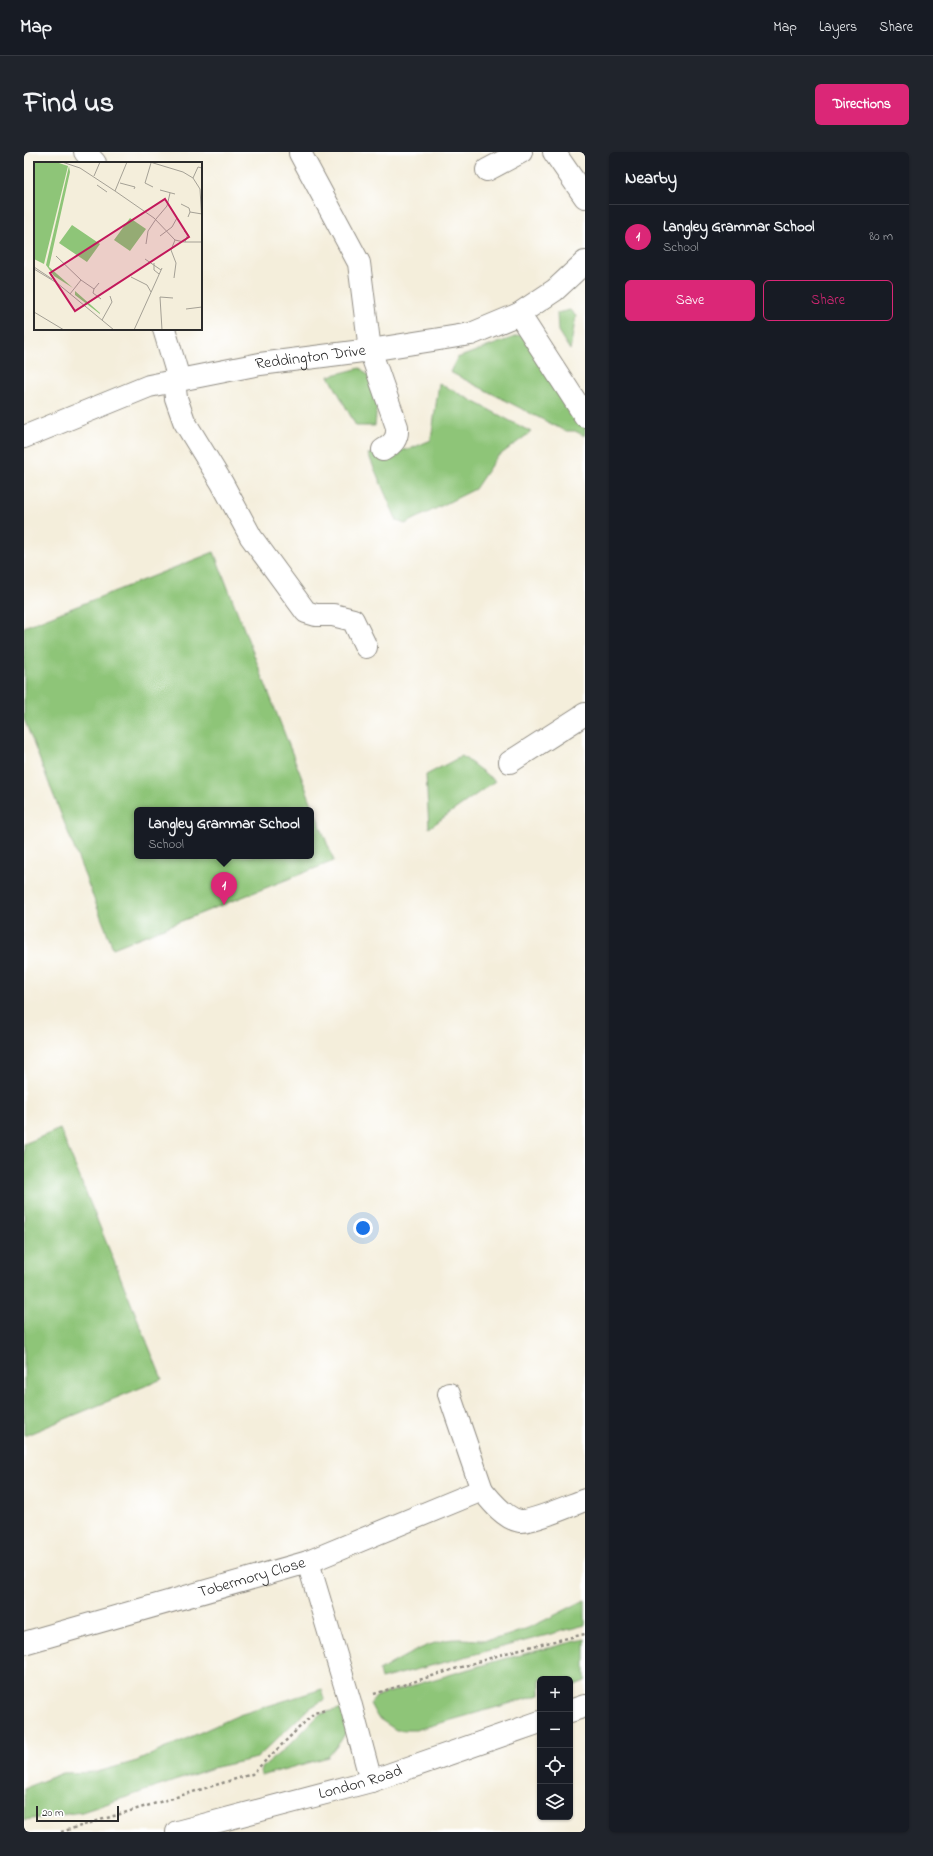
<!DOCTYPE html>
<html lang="en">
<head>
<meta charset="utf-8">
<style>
  :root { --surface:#171b24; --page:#20242c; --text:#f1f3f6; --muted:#9ea1a6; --line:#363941; --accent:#db2777 }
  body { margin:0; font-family:"Indie Flower",sans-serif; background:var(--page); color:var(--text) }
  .controls { position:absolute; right:12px; bottom:12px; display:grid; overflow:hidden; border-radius:6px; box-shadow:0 1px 3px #0004 }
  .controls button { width:36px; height:36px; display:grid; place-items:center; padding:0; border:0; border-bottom:1px solid var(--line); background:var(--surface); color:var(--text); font:20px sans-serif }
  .scale { position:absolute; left:12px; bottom:10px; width:83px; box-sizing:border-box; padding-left:4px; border:2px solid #2b2b2b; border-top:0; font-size:11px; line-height:14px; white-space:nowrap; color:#2b2b2b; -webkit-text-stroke:3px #fff; paint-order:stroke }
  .you { position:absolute; left:339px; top:1076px; width:14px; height:14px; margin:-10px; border:3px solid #fff; border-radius:50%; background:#1a73e8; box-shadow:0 0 0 6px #1a73e833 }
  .badge { display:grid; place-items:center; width:26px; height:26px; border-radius:50%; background:var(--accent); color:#fff; font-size:13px; font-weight:700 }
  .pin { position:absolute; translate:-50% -33px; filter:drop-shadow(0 1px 2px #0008) }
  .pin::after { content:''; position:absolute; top:21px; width:14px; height:12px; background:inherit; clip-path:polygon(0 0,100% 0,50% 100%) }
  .popup { position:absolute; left:110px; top:655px; width:180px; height:52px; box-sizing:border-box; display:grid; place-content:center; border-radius:6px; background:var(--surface); filter:drop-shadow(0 1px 3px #0005); font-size:13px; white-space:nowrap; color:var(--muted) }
  .popup b { font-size:15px; color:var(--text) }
  .popup::after { content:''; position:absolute; left:50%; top:100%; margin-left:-8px; border:8px solid transparent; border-top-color:var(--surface) }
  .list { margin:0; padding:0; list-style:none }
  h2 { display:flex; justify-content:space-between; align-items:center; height:52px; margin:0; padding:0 16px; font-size:17px }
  h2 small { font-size:13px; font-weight:400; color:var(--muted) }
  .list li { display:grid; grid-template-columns:26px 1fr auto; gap:12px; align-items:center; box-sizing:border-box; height:64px; padding:0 16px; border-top:1px solid var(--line) }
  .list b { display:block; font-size:15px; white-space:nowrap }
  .list p { margin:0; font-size:13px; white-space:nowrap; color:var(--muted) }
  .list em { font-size:13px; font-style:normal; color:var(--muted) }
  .actions { display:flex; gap:8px; padding:12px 16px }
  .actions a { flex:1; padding:9px 0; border:1px solid var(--accent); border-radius:6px; text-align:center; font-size:14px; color:var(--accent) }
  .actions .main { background:var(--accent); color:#fff }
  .icon { flex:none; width:22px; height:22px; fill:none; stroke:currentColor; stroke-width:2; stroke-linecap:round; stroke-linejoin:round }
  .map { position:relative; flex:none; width:561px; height:1680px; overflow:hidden; border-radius:6px }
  header { display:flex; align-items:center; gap:24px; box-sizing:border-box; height:56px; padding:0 20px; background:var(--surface); border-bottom:1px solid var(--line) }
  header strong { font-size:19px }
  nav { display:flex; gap:22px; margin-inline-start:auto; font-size:14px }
  .intro { display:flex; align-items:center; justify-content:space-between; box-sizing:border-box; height:96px; padding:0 24px }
  h1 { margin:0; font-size:28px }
  .button { padding:10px 18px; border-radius:6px; background:var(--accent); color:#fff; font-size:14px; font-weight:700 }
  main { display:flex; gap:24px; padding:0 24px }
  aside { flex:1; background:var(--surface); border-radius:6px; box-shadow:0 1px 3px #0004 }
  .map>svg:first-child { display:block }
</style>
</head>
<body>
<header>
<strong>Map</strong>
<nav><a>Map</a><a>Layers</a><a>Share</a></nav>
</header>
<div class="intro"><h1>Find us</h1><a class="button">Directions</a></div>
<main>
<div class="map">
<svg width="561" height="1680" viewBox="0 0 561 1680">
  <rect width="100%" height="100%" fill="#fff"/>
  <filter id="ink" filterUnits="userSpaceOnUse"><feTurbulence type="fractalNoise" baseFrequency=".025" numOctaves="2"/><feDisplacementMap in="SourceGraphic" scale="8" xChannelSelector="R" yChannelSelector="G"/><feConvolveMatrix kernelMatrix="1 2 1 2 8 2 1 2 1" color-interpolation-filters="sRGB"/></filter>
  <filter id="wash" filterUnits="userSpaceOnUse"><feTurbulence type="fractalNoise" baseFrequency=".012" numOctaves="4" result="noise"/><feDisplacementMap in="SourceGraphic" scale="16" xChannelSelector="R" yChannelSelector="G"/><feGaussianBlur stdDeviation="0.9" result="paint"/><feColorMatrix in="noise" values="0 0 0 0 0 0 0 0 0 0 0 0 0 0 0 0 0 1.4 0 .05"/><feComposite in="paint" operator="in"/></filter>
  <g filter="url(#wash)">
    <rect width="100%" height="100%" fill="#f4eedb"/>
    <g fill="#8ec578" stroke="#5c7852" fill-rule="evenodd">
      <path d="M546,158L552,164L546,198L534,179L533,161Z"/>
      <path d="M499,182L561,268V284L551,279H541L426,220L433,206Z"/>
      <path d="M336,216C357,232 353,250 351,274H332L305,224Z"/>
      <path d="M415,231L507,280L472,306L451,337L381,372L373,369L344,302L386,297L407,288Z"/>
      <path d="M190,400L310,709L89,796L0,567V475ZM113,658H287V704H113Z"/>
      <path d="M438,604L471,629L405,676L402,623Z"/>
      <path d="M36,977L138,1227L0,1284V992Z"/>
      <path d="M561,1448V1473L357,1527L355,1519C376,1507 398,1493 422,1488C438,1485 455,1490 471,1487C502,1480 532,1462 561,1448Z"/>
      <path d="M561,1487V1529L546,1535V1527H516V1543L392,1578H372L354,1566L346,1552L353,1544L476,1508Z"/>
      <path d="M298,1537L301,1547L284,1557L233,1606L192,1615L58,1660L0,1668V1636L39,1621L73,1620L113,1609L215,1563Z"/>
      <path d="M323,1555L325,1575L316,1590L304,1605L237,1624V1616L262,1596L296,1562Z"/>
    </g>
  </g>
  <g filter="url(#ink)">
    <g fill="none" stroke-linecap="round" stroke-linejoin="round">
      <g stroke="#908c83" stroke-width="24">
        <g id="minor">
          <path d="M61,0L71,11"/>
          <path d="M530,0L561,45"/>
          <path d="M276,1L335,111L346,198L373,275C374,287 369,292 359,298"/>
          <path d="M463,18L497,0"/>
          <path d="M495,162L561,264"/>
          <path d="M140,177L155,227"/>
          <path d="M150,229L152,246L160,269L198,331L227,385L282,460L292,463H309L329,468L342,495"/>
          <path id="s1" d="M0,285L125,234L236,212L346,198L447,182L495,162L531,138L561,110"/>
          <path d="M486,610L561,562"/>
          <path d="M458,1338C467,1349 481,1367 496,1369C509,1370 547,1353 561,1348"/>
          <path d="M284,1410L458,1338L425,1242"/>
          <path id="s2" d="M0,1491L284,1410L326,1550L347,1629"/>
        </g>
      </g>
      <g stroke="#908c83" stroke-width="24">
        <g id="major">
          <path d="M546,1559L561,1554"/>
          <path id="s3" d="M153,1680L347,1629L516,1570"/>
        </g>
      </g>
      <g stroke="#908c83" stroke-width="2.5" stroke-dasharray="3 3" stroke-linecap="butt">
        <path d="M350,1542L492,1498L561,1482"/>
        <path d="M37,1680L228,1622L290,1561L302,1558"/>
      </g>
      <use href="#minor" stroke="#fff" stroke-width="22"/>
      <use href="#major" stroke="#fff" stroke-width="22"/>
    </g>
  </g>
  <g text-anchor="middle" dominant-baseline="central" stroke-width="3" stroke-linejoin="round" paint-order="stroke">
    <g font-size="16" fill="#2b2b2b" stroke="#fff">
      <text stroke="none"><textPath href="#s1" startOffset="299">Reddington Drive</textPath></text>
      <text stroke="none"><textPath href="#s2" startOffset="237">Tobermory Close</textPath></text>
      <text stroke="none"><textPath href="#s3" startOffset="190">London Road</textPath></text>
    </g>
  </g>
  <g transform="translate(10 10)">
    <rect width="168" height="168" fill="#f4eedb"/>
    <path d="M0,0H22L34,4L10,102L0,97ZM35,4L36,10L15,105L39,126L20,114L12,103ZM96,56L112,67L96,89L80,78ZM38,63L66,82L53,100L25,81ZM41,129L66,151V152L41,133Z" fill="#8ec578"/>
    <path fill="none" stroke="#a4a095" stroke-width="1" d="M28,0L46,6L81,29L120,56L141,78L150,80H168M116,0L149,10L159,16L166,27L168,61M117,1L111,21L119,25M60,14L66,0M159,16L164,5L168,6M86,21L101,25L100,27M63,23L73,30M126,28L141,32M81,29L93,0M147,42L155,46L156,50M154,55L156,50L168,52M122,57L133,44L136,31M150,69L154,72L151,80M126,74L138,65L143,56M112,82L114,69L122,57M22,94L47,118L36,132M111,97L127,108M120,101V108L125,112M0,105L18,117M0,107L23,121L80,168M97,115L113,123L117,130M140,116L142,101L137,88L141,78M47,118L60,127L65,121M60,127L59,131L67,137M152,147L168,145M0,150L30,168M68,158L78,140L76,134M100,168L128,106M128,168L126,135L139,136"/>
    <path fill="#c2185b" fill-opacity="0.15" stroke="#c2185b" stroke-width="2" d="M131,37L155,75L41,149L16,111Z"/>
    <rect width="168" height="168" fill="none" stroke="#2b2b2b" stroke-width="2"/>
  </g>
</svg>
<div class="controls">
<button>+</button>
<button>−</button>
<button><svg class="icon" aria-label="locate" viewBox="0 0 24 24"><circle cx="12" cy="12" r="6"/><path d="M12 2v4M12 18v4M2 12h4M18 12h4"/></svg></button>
<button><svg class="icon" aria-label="layers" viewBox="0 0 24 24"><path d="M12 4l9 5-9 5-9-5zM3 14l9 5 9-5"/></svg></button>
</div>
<div class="scale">20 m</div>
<div class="you"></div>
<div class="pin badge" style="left:200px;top:753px">1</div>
<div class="popup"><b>Langley Grammar School</b>School</div>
</div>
<aside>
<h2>Nearby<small></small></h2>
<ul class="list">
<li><span class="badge">1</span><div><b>Langley Grammar School</b><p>School</p></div><em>80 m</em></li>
</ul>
<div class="actions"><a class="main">Save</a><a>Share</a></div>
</aside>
</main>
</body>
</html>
